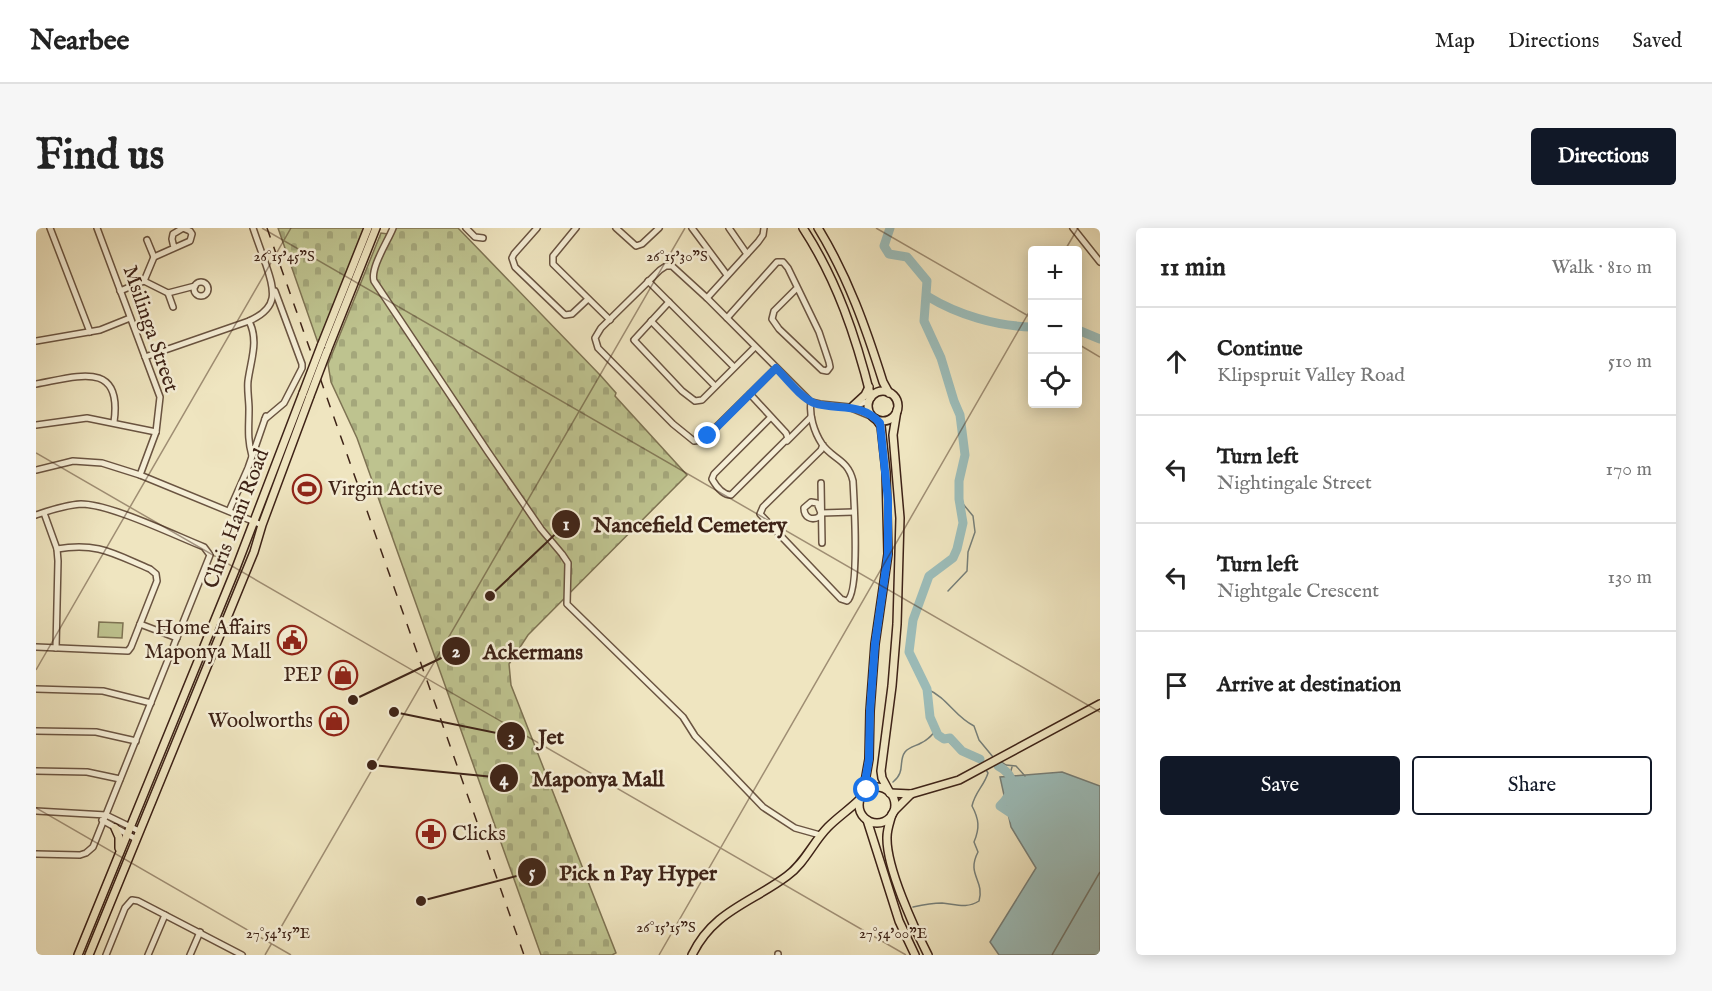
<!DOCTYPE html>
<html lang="en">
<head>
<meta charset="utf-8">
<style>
  :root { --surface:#fff; --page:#f6f6f6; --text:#222; --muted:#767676; --line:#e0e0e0; --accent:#111827 }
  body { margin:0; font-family:"IM FELL English",serif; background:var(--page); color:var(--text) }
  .controls { position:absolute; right:18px; top:18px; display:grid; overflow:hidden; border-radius:6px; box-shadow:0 3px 15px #0003 }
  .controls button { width:54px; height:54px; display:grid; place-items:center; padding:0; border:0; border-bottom:2px solid var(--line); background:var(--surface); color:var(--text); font:30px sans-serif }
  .stop { position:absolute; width:18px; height:18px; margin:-14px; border:4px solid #1a73e8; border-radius:50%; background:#fff }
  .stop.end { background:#1a73e8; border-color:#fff; box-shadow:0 2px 6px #0008 }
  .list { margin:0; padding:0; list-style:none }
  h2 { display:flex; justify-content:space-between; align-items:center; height:78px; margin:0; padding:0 24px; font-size:26px }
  h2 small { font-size:20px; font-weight:400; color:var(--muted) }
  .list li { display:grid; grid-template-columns:39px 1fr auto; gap:18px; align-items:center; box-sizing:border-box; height:108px; padding:0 24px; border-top:2px solid var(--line) }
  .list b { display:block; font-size:22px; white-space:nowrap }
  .list p { margin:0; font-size:20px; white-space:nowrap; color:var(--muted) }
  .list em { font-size:20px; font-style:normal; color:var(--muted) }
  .actions { display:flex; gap:12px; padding:18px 24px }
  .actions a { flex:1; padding:14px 0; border:2px solid var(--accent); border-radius:6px; text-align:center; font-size:21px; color:var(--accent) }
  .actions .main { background:var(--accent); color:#fff }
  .icon { flex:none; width:33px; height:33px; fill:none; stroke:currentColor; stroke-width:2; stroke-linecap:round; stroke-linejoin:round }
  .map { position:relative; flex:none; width:1064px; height:727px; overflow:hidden; border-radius:6px }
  header { display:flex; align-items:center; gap:36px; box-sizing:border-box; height:84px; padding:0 30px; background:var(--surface); border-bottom:2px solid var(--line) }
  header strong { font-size:28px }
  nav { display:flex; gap:33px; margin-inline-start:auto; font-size:21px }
  .intro { display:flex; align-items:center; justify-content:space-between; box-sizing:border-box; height:144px; padding:0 36px }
  h1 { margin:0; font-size:42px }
  .button { padding:15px 27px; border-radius:6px; background:var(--accent); color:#fff; font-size:21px; font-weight:700 }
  main { display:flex; gap:36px; padding:0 36px }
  aside { flex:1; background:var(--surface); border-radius:6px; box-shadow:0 3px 15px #0003 }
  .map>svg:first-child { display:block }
</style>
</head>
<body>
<header>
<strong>Nearbee</strong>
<nav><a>Map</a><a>Directions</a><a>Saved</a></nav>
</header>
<div class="intro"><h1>Find us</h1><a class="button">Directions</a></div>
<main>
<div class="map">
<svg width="1064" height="727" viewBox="0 0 1064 727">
  <defs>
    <pattern id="cemetery-stones" width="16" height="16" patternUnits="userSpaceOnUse" patternTransform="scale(1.5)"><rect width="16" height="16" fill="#bec38f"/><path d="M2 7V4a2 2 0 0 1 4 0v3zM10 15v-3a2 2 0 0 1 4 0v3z" fill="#a4a77b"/></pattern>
  </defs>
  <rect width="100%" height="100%" fill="#efe5c0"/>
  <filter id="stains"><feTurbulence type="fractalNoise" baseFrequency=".00333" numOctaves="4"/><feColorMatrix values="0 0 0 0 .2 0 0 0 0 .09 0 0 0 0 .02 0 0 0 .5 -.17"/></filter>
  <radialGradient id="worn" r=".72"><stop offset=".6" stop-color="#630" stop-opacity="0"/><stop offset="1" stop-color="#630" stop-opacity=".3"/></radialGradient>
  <g fill="url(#cemetery-stones)" stroke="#7e7353" stroke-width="1.5">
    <path d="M242,0H329L282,115Z"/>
    <path d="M355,0H422L565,148L580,165L579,168L651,247L492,407L473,436L475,457L580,725L576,727H505L321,210L295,154L292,136L345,5L352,6Z"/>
  </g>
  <path fill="#bec38f" stroke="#7e7353" stroke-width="1.5" d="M63,394L87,395L86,410L62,409Z"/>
  <path fill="#9cbdba" stroke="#767f79" stroke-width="1.5" d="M1026,544L1064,558V727H963L954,714L1000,640L975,599L964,549Z"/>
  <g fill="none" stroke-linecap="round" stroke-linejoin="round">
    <g stroke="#767f79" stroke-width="1.5">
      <path d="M912,363L931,343L932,324L939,304L937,288L923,271"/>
      <path d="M891,461C912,470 918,488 938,498L943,512L957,529"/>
      <path d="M910,511L917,518L926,523"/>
      <path d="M964,533L970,537L980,538L989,548"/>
      <path d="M971,547L974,546L976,539"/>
      <path d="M857,554C870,544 862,533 869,524C873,519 880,518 885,515C892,512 895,508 900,502"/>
      <path d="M877,679C886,677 896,675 906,675C919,676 931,681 943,673C949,652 930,647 942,624L938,614C944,600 943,591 936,578C939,564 948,558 952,545L949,540"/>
    </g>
    <g stroke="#9cbdba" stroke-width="9">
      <path d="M854,0L848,18L853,26L871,29L891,53L888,93L905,130L918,173L924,187L929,227L923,253V271L927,295L921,321L917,330L893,348L877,392L873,424L891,461L894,489L902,507L908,511L914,510L926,523L944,531"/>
      <path d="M891,68C922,87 960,98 996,99"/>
      <path d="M1042,102L1064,111"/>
      <path d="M962,538C983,549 977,565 964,578L976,586L978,591"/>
    </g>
    <g stroke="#6a5441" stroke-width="8">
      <g id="minor">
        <path d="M14,0L54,104"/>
        <path d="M61,0L124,169L120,204L104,247"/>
        <path d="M357,0C352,13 334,40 338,53L452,224L505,301L526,326L532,335L531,376L647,489L659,508L727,579L759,600L784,607"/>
        <path d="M430,0L439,9L447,10"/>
        <path d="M501,0L478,26L476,30L479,39L529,87L536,86L552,71"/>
        <path d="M540,0L517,28V36L574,92"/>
        <path d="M580,0L600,18L606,16L623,0"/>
        <path d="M656,0L691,47"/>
        <path d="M693,0L711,26"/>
        <path d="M1037,0L1064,34"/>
        <path d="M111,12L118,29"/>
        <path d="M108,53L132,65L159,58"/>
        <path d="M612,53L698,139"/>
        <circle cx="165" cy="61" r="7"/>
        <path d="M84,63L108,53L118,29L154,13L156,6L154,3L147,0L137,6L136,11L138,20"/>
        <path d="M132,65L137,79"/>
        <path d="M671,70L722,14L727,7L728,0"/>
        <path d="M633,74L598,112L646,163L659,173L666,172L719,119"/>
        <path d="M691,90L741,34H747L752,40L783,104L793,134L794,139L791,143L786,142L743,101L736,91L738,83L761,60"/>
        <path d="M213,93C223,113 215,131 212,153C211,162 213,172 213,181C213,199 211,210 216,228"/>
        <path d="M615,93L679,158"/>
        <path d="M0,113L64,102L94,90"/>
        <path d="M109,129L213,93C243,80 239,63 230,37C226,25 221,12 217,0"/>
        <path d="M740,140L667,212L658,213L637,196L562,120L559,110L565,100L624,42L630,38H636L671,70L775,174L784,176L813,179L837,189"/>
        <path d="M0,156C40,149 87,131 78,194"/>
        <path d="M714,166L750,205L752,210L695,267C687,267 680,258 676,251L678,246L735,189"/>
        <path d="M775,174C773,187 778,204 786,216C796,231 812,231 817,253C818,272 824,364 811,373L805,371L724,286L727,279L785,222L787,217"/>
        <path d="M818,178L833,173"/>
        <path d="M229,191L248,175L266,140V136L239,63"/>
        <path d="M0,197L51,190L120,204"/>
        <path d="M751,213L775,189"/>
        <path d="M0,242L37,233L66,235L104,247L226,297"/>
        <path d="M785,255L786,315"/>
        <path d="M193,283L212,240L230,188"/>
        <path d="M8,285L21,321L22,333L20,420"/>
        <path d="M785,285L781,275L775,274L768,280C768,289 775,293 783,289L785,285L818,284"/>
        <path d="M0,287C15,282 29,277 45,276C74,276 138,307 168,319L174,327L57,619L50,625L44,627L0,626"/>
        <path d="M104,396L141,410"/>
        <path d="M0,419L92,423L95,419L121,353L120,346L114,341C78,326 62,314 21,321"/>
        <path d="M0,461L67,463L115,475"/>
        <path d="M0,503L60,504L100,513"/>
        <path d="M0,543L51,544L84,551"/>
        <path d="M0,583L70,587L103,603"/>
        <path d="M66,592L100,611"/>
        <path d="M742,726V727"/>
        <path d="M70,727L89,680L96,672L102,673L206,727"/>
        <path d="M112,727L129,687"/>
        <path d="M154,727L164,704"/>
      </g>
    </g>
    <g stroke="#3e2317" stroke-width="10">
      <g id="major">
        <path d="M767,0C801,52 820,109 835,169"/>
        <path d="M782,0C812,49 830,100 847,154L853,165"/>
        <path d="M285,118L332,0"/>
        <path d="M291,123L340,0"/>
        <circle cx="847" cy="178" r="15"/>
        <path d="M817,178L829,167L833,159"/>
        <circle cx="841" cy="577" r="18"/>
        <path d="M827,565L833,531L834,483L839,416L852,326L850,244L845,198L840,191"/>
        <path d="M854,565L846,550L845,543L856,458L861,396L864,290L857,207L861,182"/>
        <path d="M854,565L875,566L923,552L1064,476"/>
        <path d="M858,583L875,566"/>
        <path d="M856,586C854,594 851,601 851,609C850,639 878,700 892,727"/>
        <path d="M831,592L863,693L879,727"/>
        <path d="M79,600L83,609V620"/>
        <path d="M42,727L200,340L267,165"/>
        <path d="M53,727L218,324L226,297L274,168"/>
        <path d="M656,727C677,683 715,675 751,648C769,635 777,614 792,599C802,589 814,581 824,571"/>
      </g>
    </g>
    <use href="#minor" stroke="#f5eed6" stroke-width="5"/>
    <use href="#major" stroke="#efe5c0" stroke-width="7"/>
    <path stroke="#3e2317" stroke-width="1.5" stroke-dasharray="10 10" stroke-linecap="butt" d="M231,0L488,727"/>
    <g stroke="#3e2317" stroke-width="10" stroke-linecap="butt">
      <g id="major-bridge">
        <path d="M267,165L285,118"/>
        <path d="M274,168L291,123"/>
      </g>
    </g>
    <use href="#major-bridge" stroke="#efe5c0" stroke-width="7"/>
  </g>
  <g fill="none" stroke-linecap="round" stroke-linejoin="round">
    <path stroke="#1a73e8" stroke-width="8" d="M672,208L740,140C751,151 764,169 778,175C801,183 824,173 844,195L852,272V326L839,416L834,483L833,531L827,565L831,562"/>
  </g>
  <path fill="none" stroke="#3e2317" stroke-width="1.5" stroke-opacity="0.45" d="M226,0L1064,484M840,0L996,90M1029,22L1042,0M1042,116L1064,129M0,225L870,727M0,442L255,0M0,580L255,727M229,727L649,0M623,727L996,79M1016,727L1064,644"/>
  <defs>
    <g id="stadium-ring" transform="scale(1.5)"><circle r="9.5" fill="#f5eed6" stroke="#8f2418" stroke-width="1.5"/><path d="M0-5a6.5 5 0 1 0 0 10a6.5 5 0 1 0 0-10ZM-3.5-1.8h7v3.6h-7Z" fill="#8f2418"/></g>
    <g id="civic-ring" transform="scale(1.5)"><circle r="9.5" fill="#f5eed6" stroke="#8f2418" stroke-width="1.5"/><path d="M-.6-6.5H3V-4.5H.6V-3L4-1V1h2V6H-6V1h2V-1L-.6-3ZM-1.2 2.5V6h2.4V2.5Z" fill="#8f2418"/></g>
    <g id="shop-ring" transform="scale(1.5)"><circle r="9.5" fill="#f5eed6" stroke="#8f2418" stroke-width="1.5"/><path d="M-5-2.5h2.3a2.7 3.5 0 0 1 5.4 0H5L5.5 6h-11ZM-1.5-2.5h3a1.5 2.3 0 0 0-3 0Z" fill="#8f2418"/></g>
    <g id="pharmacy-ring" transform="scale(1.5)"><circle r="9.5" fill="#f5eed6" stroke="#8f2418" stroke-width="1.5"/><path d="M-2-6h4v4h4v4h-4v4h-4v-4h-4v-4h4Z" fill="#8f2418"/></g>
  </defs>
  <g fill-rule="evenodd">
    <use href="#stadium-ring" x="271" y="261"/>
    <use href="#civic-ring" x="256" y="412"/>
    <use href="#shop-ring" x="307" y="447"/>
    <use href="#shop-ring" x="298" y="493"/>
    <use href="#pharmacy-ring" x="395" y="606"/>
  </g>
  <g text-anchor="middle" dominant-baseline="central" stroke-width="5" stroke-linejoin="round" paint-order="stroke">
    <g font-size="21" fill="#3e2317" stroke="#f5eed6">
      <text transform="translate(114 101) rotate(71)">Msilinga Street</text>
      <text transform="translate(201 291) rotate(-69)">Chris Hani Road</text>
    </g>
    <g font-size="21" fill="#3e2317" stroke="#f5eed6" text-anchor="end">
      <text x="292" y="261" text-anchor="start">Virgin Active</text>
      <text x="235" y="400">Home Affairs<tspan x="235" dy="24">Maponya Mall</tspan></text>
      <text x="286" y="447">PEP</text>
      <text x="277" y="493">Woolworths</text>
      <text x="416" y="606" text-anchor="start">Clicks</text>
    </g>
  </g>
  <g font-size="15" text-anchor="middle" fill="#3e2317" stroke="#f5eed6" stroke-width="5" stroke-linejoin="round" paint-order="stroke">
    <text x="248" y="33">26°15'45"S</text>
    <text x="641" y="33">26°15'30"S</text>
    <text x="630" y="704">26°15'15"S</text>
    <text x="242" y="710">27°54'15"E</text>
    <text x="857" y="710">27°54'00"E</text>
  </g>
  <path fill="none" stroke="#3e2317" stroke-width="2" d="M454 368L530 296M317 472L420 423M358 484L475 508M336 537L468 550M385 673L496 644"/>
  <g fill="#3e2317" stroke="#f5eed6" stroke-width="2">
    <circle cx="454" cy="368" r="6"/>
    <circle cx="317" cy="472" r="6"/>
    <circle cx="358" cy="484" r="6"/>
    <circle cx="336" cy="537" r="6"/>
    <circle cx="385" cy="673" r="6"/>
    <circle cx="530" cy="296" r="15"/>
    <circle cx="420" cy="423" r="15"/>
    <circle cx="475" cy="508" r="15"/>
    <circle cx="468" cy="550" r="15"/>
    <circle cx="496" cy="644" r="15"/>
  </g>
  <g font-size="18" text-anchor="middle" font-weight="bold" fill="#fff">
    <text x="530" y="302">1</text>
    <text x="420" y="429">2</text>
    <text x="475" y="515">3</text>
    <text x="468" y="557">4</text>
    <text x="496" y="650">5</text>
  </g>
  <g font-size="22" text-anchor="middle" font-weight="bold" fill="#3e2317" stroke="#f5eed6" stroke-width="5" stroke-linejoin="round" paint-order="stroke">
    <text x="654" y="304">Nancefield Cemetery</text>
    <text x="497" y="431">Ackermans</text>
    <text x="515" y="516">Jet</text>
    <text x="562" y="558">Maponya Mall</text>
    <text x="602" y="652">Pick n Pay Hyper</text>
  </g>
  <rect width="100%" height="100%" filter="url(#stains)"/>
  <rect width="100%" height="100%" fill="url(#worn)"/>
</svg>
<div class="controls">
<button>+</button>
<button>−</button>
<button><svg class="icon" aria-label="locate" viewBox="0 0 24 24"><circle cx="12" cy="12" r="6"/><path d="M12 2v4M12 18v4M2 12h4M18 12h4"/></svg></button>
</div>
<div class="stop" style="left:831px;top:562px"></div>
<div class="stop end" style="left:672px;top:208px"></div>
</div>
<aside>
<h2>11 min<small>Walk · 810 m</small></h2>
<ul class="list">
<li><svg class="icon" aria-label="ahead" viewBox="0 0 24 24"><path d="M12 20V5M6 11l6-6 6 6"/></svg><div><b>Continue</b><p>Klipspruit Valley Road</p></div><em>510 m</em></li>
<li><svg class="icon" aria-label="left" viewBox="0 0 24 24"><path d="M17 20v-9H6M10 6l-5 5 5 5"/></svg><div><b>Turn left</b><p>Nightingale Street</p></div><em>170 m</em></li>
<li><svg class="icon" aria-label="left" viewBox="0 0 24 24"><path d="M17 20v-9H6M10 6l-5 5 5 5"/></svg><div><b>Turn left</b><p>Nightgale Crescent</p></div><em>130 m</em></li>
<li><svg class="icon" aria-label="arrive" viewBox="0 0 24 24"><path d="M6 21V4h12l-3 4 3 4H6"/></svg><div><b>Arrive at destination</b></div></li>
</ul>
<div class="actions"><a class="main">Save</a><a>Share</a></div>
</aside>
</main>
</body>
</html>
